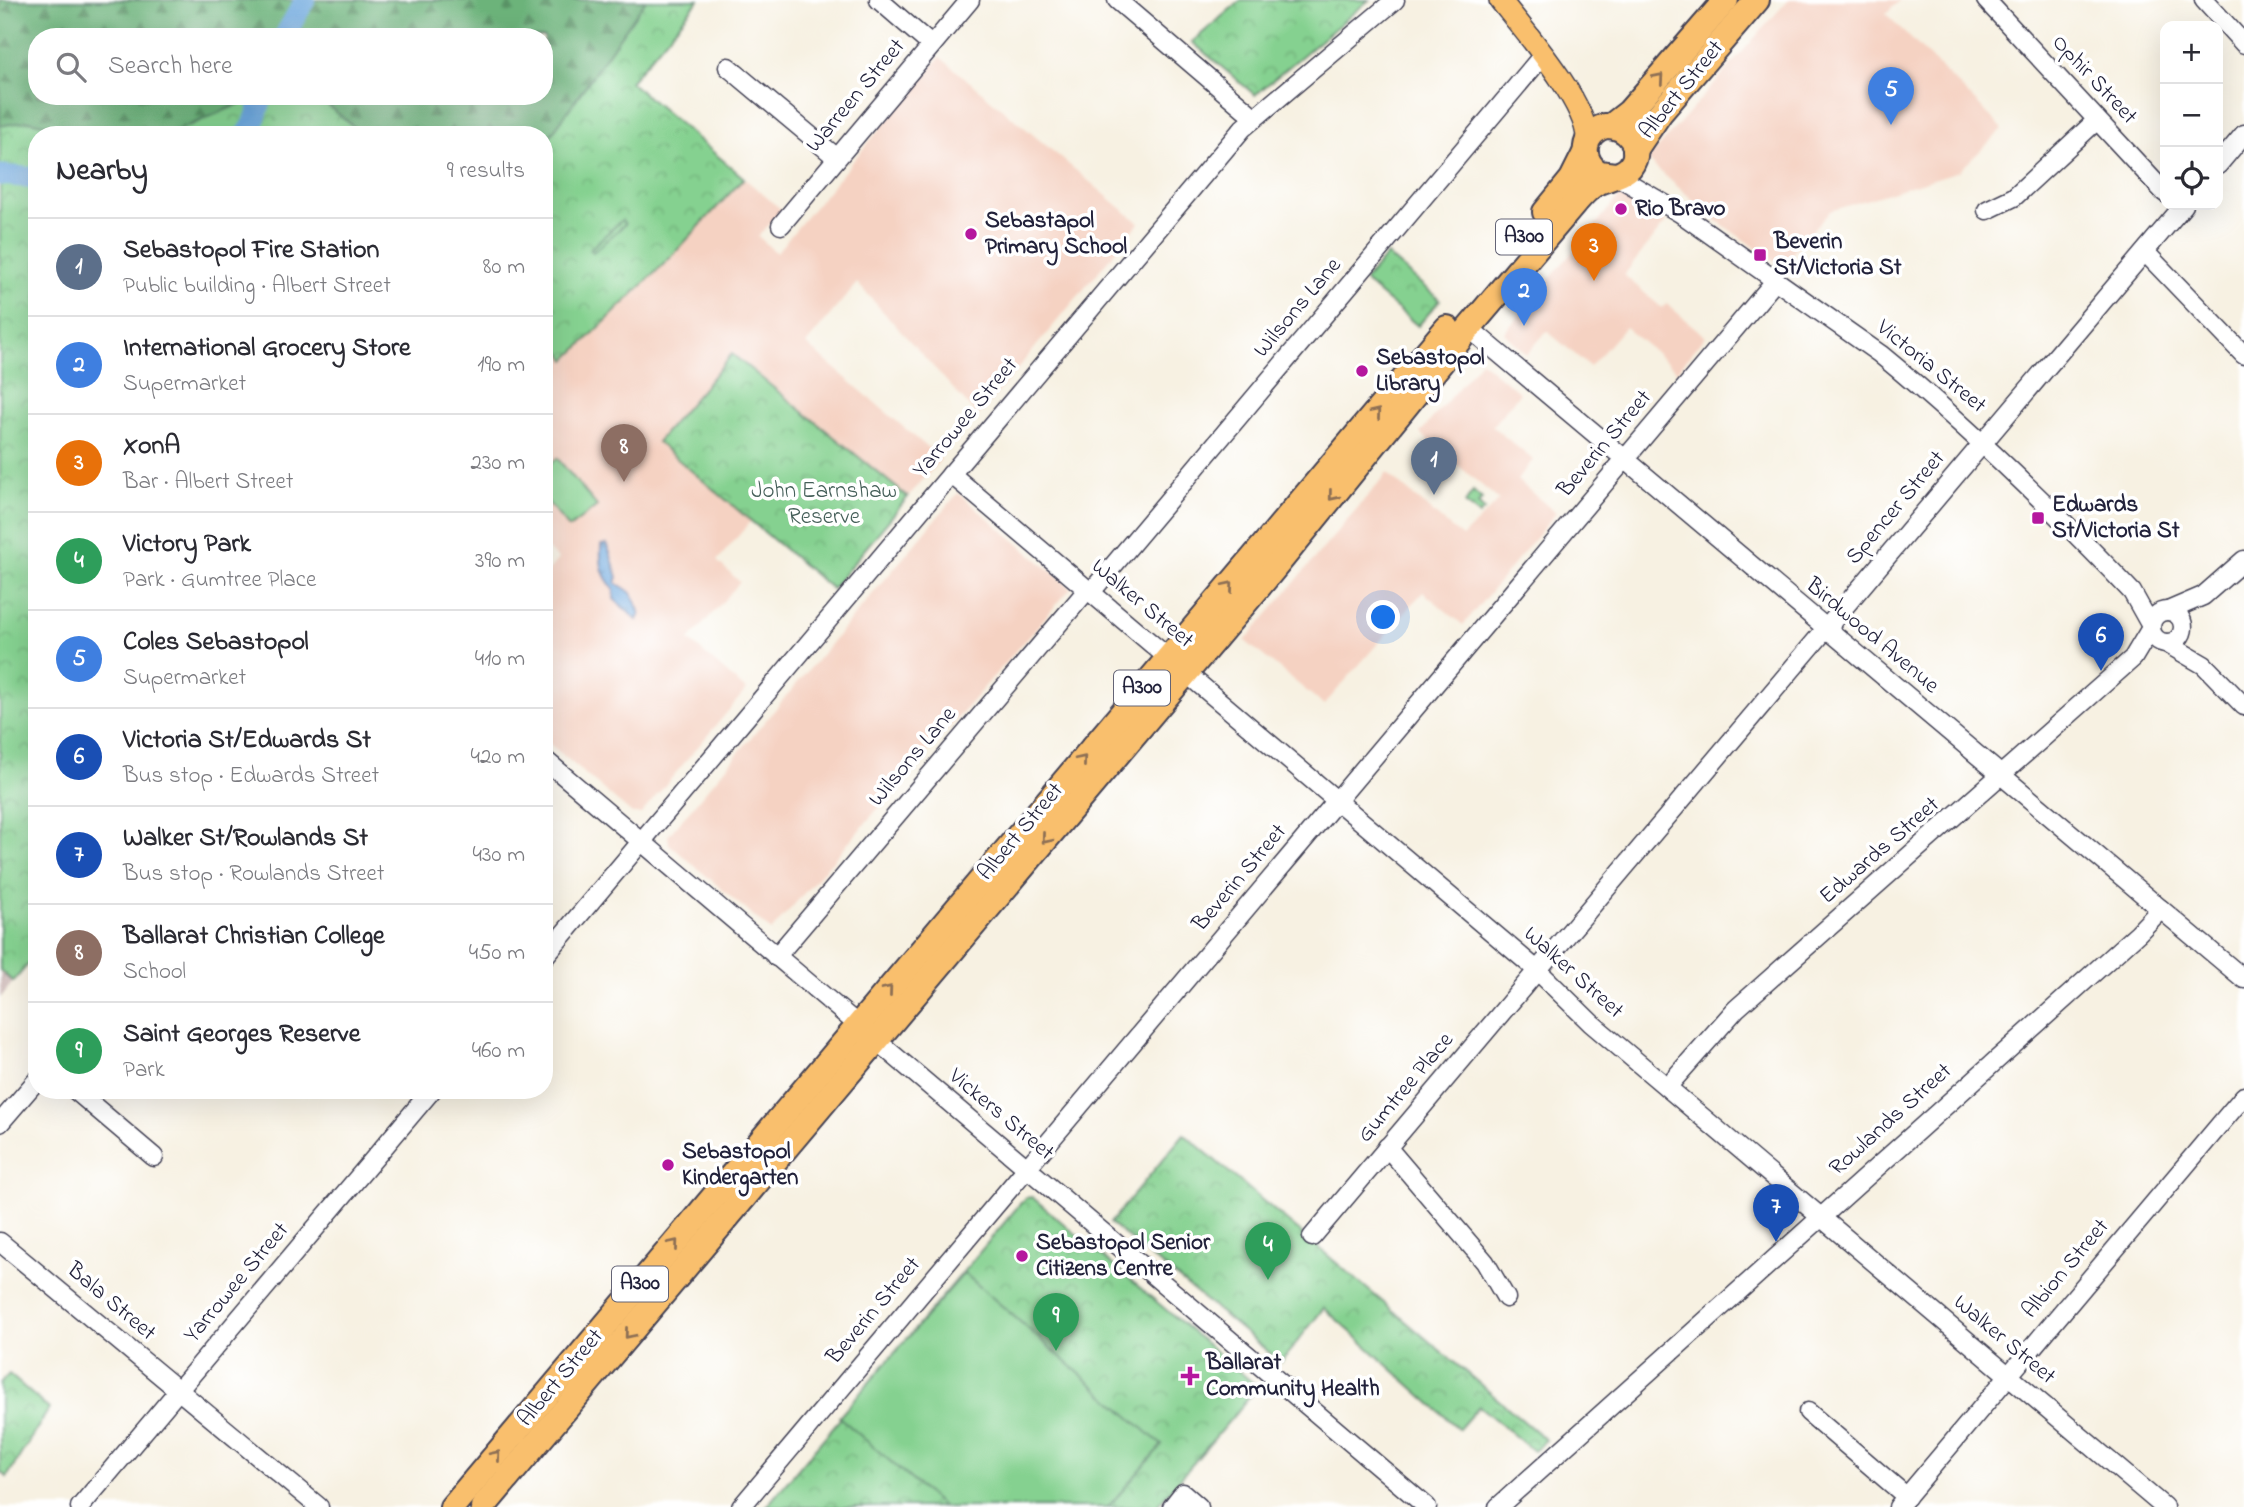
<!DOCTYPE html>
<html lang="en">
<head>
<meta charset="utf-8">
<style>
  :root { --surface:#fff; --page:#f7f7f7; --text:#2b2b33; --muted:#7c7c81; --line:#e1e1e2; --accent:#2563eb }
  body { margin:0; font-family:"Indie Flower",sans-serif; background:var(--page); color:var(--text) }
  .controls { position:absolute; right:21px; top:21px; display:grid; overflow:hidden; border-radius:14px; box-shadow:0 7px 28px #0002 }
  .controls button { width:63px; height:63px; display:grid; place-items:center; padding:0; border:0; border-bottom:2px solid var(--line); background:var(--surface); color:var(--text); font:35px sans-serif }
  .you { position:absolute; left:1384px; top:618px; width:24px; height:24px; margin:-18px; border:5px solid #fff; border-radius:50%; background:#1a73e8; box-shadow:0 0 0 10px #1a73e833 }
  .badge { display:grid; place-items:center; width:46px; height:46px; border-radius:50%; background:var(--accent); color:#fff; font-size:23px; font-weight:700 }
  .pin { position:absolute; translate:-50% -58px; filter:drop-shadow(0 2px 4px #0008) }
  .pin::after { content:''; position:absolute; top:37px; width:24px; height:21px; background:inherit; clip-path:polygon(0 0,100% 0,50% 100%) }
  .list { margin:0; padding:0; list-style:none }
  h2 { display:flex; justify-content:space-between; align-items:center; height:91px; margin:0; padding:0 28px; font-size:30px }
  h2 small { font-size:23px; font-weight:400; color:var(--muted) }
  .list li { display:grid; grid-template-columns:46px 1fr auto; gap:21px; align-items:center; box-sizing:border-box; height:98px; padding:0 28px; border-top:2px solid var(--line) }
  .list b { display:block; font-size:26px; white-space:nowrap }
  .list p { margin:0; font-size:23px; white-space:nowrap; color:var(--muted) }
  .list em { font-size:23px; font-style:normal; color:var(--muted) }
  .icon { flex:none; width:38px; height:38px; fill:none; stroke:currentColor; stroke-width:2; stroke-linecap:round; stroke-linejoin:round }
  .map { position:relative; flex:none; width:2244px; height:1507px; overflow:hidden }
  .search { position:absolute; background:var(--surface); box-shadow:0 7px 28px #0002; left:28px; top:28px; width:525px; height:77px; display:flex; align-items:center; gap:18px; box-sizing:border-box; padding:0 24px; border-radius:28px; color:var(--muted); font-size:26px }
  .panel { position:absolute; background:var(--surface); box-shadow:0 7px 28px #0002; left:28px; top:126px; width:525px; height:973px; border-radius:28px }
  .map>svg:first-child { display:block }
</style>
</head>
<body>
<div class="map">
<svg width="2244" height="1507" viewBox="0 0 2244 1507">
  <defs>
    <pattern id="industrial-furrows" width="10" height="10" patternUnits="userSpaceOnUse" patternTransform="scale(1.75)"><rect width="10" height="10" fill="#d1bfbd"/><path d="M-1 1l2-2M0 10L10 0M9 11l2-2" fill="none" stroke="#b3a4a3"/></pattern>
    <pattern id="grass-dots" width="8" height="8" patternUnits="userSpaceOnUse" patternTransform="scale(1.75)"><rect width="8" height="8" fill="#85d190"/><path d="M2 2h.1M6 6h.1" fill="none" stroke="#73b37d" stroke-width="1.8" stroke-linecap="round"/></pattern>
    <pattern id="forest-firs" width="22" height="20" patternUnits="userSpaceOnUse" patternTransform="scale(1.75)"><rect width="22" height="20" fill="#6cb37a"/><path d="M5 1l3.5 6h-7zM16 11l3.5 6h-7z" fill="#589165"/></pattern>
    <pattern id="park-crowns" width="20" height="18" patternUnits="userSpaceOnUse" patternTransform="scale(1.75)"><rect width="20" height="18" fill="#85d190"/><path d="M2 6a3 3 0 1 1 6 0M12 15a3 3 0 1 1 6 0" fill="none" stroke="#73b37d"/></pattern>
    <pattern id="water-ripples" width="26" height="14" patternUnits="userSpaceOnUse" patternTransform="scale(1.75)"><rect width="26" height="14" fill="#6da7dd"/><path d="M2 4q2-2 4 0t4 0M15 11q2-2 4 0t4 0" fill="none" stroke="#5988b4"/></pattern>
  </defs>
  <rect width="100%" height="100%" fill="#fff"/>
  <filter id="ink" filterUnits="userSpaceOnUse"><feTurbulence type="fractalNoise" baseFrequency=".0143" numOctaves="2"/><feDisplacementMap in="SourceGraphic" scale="14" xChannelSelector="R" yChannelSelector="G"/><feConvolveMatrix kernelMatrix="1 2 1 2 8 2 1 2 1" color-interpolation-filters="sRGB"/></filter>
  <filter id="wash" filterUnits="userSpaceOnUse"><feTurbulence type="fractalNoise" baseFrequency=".00686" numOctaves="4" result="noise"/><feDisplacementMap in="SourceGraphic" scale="28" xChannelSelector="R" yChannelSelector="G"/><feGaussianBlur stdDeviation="1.57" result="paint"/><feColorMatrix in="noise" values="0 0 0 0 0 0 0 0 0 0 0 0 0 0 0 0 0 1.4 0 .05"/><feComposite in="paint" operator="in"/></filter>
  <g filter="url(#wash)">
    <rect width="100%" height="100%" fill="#f7f1e2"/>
    <g fill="#f5d2c2">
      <path d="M1788,0H1900L1886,14L2003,129L1959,171L1830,211L1781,266L1716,220L1647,160Z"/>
      <path d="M940,57L1139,223L978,416L857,283L806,344L941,459L908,497L733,353L657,442L751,521L717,561L740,582L689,640L746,690L641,814H632L544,739V576L558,559L544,545V184L630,82L783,211L758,236L776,253Z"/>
      <path d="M1623,192L1666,222L1624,275L1662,308L1667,304L1705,336L1677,371L1625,327L1590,367L1547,331L1527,354L1504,333Z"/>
      <path d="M1481,361L1520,393L1492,426L1533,460L1517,480L1556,513L1463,625L1423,592L1324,705L1245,641L1387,473L1462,537L1499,500L1420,433Z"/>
      <path d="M958,493L1071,588L771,931L669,844L668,836Z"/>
    </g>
    <path fill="url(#industrial-furrows)" d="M0,970L13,982L0,998Z"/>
    <path fill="url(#grass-dots)" stroke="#547a66" stroke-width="2" d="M1473,491L1482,499L1478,504L1484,510L1479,515L1465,503Z"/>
    <path fill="url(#forest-firs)" stroke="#476a5a" stroke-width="2" d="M0,0H646L544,145V135H364L316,96H544V37H37V96H258L167,135H91L29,121L0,126Z"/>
    <g fill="url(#park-crowns)" stroke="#547a66" stroke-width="2">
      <path d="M646,0H699L630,82L744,178L670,258L566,360L544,325V145Z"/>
      <path d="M1241,0H1369L1255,95L1192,42Z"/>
      <path d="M258,96H316L364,135H167Z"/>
      <path d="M29,121L91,135H37V954L13,982L0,970V126Z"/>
      <path d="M1387,255L1440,300L1418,326L1364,281Z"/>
      <path d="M732,354L908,497L832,589L657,442Z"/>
      <path d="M1184,1134L1546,1440L1533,1451L1479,1406L1459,1429L1324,1308L1281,1362L1110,1223Z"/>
      <path d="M1032,1197L1258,1387L1156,1507H766L1025,1198Z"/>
      <path d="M9,1374L49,1409L7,1477L0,1472V1383Z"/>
    </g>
    <g fill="#85d190" stroke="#547a66" stroke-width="2">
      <path d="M622,220L625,224L593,252L590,249Z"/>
      <path d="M557,458L597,506L569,528L544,498V469Z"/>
      <path d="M964,1273L1162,1445L1108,1507H943L839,1417Z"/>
    </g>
    <path fill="url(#water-ripples)" stroke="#48648c" stroke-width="2" d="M607,544L618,577L616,583C634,593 632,592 640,614L637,620L614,599V589C601,575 600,563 601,545Z"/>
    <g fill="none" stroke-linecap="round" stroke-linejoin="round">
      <g stroke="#6da7dd" stroke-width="21">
        <path d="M284,37L305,0"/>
        <path d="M246,135L253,125L263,96"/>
        <path d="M0,175L37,178"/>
      </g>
    </g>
  </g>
  <g filter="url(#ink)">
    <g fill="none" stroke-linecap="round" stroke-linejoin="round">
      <g stroke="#424154" stroke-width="21">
        <g id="minor">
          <path d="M879,0L931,45"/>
          <path d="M1117,0L1254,117"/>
          <path d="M1986,0L2165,193"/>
          <path d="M2204,0L2244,44"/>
          <path d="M728,67L837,158"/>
          <path d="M2218,165L2244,134"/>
          <path d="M1615,175L1680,213L1880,354C1962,421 2037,494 2111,570L2132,592L2151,626"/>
          <path d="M1987,210L2014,197L2097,120"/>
          <path d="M781,225L970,0"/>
          <path d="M2145,252L2244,355"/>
          <path d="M1469,328L2244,979"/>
          <path d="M951,474L1538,971L1591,1023L2164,1507"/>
          <path d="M1091,592L1543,55"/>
          <circle cx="2167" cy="627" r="16"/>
          <path d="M2168,611L2203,596L2244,560"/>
          <path d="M2166,643L2204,665L2244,706"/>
          <path d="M544,759L1427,1507"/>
          <path d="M544,957L1243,128L1395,0"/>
          <path d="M776,957L1088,589"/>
          <path d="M1667,1087L1736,1009L2133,658L2151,628"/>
          <path d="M75,1090L154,1157"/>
          <path d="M0,1123L37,1080"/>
          <path d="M1387,1147L1485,1262L1506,1298"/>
          <path d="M1312,1237L2184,205"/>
          <path d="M0,1242L319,1507"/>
          <path d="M1808,1412L1907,1497"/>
          <path d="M80,1507L432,1090"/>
          <path d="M741,1507L1776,280"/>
          <path d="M1172,1507L1183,1493L1199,1507"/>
          <path d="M1498,1507L2138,933L2161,909"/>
          <path d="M1898,1507L2244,1096"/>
        </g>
      </g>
      <g stroke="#424154" stroke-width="24">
        <path id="major" d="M1500,0C1523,29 1590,106 1587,142"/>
      </g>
      <g stroke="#424154" stroke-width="28">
        <g id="highway">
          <path d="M1611,126L1629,112L1726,0"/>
          <path d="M1635,150L1660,113L1757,0"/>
          <path d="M1545,212L1572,179L1585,153"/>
          <path d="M452,1507L1447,328"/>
          <path d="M483,1507L1272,571L1469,328L1575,203C1581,196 1587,189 1595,184C1606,178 1622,176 1630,167C1645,147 1627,125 1605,126C1581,134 1580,160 1599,173L1615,175"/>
        </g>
      </g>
      <use href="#minor" stroke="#fff" stroke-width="18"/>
      <use href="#major" stroke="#f9bf6d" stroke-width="21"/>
      <use href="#highway" stroke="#f9bf6d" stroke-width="24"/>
    </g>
    <defs><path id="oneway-chevron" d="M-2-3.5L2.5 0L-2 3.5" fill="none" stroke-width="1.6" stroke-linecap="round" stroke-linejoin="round" transform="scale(1.75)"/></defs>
    <g stroke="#8e7054">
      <use href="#oneway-chevron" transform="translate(1659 78) rotate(-49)"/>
      <use href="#oneway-chevron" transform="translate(1376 413) rotate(-50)"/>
      <use href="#oneway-chevron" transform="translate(1333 496) rotate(129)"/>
      <use href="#oneway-chevron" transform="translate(1229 586) rotate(-50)"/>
      <use href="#oneway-chevron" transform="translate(1082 760) rotate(-50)"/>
      <use href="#oneway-chevron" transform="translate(1046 839) rotate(130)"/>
      <use href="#oneway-chevron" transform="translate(888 990) rotate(-50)"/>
      <use href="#oneway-chevron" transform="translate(674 1244) rotate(-50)"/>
      <use href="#oneway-chevron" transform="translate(629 1334) rotate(130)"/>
      <use href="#oneway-chevron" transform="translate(496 1455) rotate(-50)"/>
    </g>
  </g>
  <g fill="#b5179e" stroke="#fff" stroke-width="2.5">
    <circle cx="1621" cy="209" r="7"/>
    <circle cx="971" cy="234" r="7"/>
    <rect x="1753" y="248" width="14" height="14" rx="3.5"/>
    <circle cx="1362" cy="371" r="7"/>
    <rect x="2031" y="511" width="14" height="14" rx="3.5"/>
    <circle cx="668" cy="1165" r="7"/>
    <circle cx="1022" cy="1256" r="7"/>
    <path d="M1186.5 1365.5h7v7h7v7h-7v7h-7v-7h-7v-7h7z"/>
  </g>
  <g text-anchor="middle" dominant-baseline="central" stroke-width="7" stroke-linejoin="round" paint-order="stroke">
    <g fill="#fff" stroke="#646476" stroke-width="2">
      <rect x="1496" y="219.5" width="56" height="35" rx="5"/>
      <rect x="1114" y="670.5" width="56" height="35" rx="5"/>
      <rect x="612" y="1266.5" width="56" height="35" rx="5"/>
    </g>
    <g font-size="21" font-weight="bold" fill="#22223b">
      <text x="1524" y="237">A300</text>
      <text x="1142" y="688">A300</text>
      <text x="640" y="1284">A300</text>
    </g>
    <g font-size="23" fill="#22223b" stroke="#fff">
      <text transform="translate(2094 80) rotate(47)">Ophir Street</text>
      <text transform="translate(1682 90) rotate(-51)">Albert Street</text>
      <text transform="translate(856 96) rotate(-50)">Warreen Street</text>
      <text transform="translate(1298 308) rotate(-50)">Wilsons Lane</text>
      <text transform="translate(1931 367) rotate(39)">Victoria Street</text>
      <text transform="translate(966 418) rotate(-50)">Yarrowee Street</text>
      <text transform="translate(1605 444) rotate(-50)">Beverin Street</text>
      <text transform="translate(1896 508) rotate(-50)">Spencer Street</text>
      <text transform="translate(1142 604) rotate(40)">Walker Street</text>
      <text transform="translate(1872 636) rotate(40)">Birdwood Avenue</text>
      <text transform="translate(913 757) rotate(-50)">Wilsons Lane</text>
      <text transform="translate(1021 832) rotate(-50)">Albert Street</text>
      <text transform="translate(1880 851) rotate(-41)">Edwards Street</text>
      <text transform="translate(1240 878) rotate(-50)">Beverin Street</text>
      <text transform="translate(1573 973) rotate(42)">Walker Street</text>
      <text transform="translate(1406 1088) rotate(-50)">Gumtree Place</text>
      <text transform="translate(1001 1115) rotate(40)">Vickers Street</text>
      <text transform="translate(1891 1120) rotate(-42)">Rowlands Street</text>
      <text transform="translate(2066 1269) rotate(-50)">Albion Street</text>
      <text transform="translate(237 1283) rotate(-50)">Yarrowee Street</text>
      <text transform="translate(111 1302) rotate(40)">Bala Street</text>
      <text transform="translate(874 1311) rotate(-50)">Beverin Street</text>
      <text transform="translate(2004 1340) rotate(40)">Walker Street</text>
      <text transform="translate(561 1378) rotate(-50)">Albert Street</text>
    </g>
    <g font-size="23" font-weight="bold" fill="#22223b" stroke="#fff" text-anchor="start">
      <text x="1635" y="209">Rio Bravo</text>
      <text x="985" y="221">Sebastapol<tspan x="985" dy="26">Primary School</tspan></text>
      <text x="1774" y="242">Beverin<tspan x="1774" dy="26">St/Victoria St</tspan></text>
      <text x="1376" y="358">Sebastopol<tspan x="1376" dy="26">Library</tspan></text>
      <text x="2052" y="505">Edwards<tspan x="2052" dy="26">St/Victoria St</tspan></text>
      <text x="682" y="1152">Sebastopol<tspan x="682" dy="26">Kindergarten</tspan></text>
      <text x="1036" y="1243">Sebastopol Senior<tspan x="1036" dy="26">Citizens Centre</tspan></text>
      <text x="1206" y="1363">Ballarat<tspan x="1206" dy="26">Community Health</tspan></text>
    </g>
    <g font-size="23" fill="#455f59" stroke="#fff">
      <text x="824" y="491">John Earnshaw<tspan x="824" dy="26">Reserve</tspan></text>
    </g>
  </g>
</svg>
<div class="controls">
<button>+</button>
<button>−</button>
<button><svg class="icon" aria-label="locate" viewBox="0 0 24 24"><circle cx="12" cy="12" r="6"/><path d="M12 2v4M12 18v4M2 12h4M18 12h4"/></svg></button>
</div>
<div class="you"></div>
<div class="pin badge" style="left:1434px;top:495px;background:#5c6f8a">1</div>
<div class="pin badge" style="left:1524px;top:326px;background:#3f7fe0">2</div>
<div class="pin badge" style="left:1594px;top:281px;background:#e8710a">3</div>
<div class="pin badge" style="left:1268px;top:1280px;background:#2e9e5b">4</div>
<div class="pin badge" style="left:1891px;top:125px;background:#3f7fe0">5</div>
<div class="pin badge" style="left:2101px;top:671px;background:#1a4fb4">6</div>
<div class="pin badge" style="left:1776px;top:1242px;background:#1a4fb4">7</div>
<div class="pin badge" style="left:624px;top:482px;background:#8d6e63">8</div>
<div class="pin badge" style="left:1056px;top:1351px;background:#2e9e5b">9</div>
<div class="search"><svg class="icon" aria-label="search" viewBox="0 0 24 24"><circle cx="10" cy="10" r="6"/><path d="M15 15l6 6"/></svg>Search here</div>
<section class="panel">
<h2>Nearby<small>9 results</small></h2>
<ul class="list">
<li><span class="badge" style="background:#5c6f8a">1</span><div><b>Sebastopol Fire Station</b><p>Public building · Albert Street</p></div><em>80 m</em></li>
<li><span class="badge" style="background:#3f7fe0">2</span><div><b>International Grocery Store</b><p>Supermarket</p></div><em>190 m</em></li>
<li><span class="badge" style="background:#e8710a">3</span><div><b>XonA</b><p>Bar · Albert Street</p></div><em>230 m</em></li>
<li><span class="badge" style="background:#2e9e5b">4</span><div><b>Victory Park</b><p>Park · Gumtree Place</p></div><em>390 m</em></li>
<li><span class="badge" style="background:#3f7fe0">5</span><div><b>Coles Sebastopol</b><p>Supermarket</p></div><em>410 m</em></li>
<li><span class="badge" style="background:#1a4fb4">6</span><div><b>Victoria St/Edwards St</b><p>Bus stop · Edwards Street</p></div><em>420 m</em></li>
<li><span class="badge" style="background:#1a4fb4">7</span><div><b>Walker St/Rowlands St</b><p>Bus stop · Rowlands Street</p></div><em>430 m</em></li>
<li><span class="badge" style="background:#8d6e63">8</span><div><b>Ballarat Christian College</b><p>School</p></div><em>450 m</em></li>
<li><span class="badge" style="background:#2e9e5b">9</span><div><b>Saint Georges Reserve</b><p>Park</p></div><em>460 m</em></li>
</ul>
</section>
</div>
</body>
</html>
